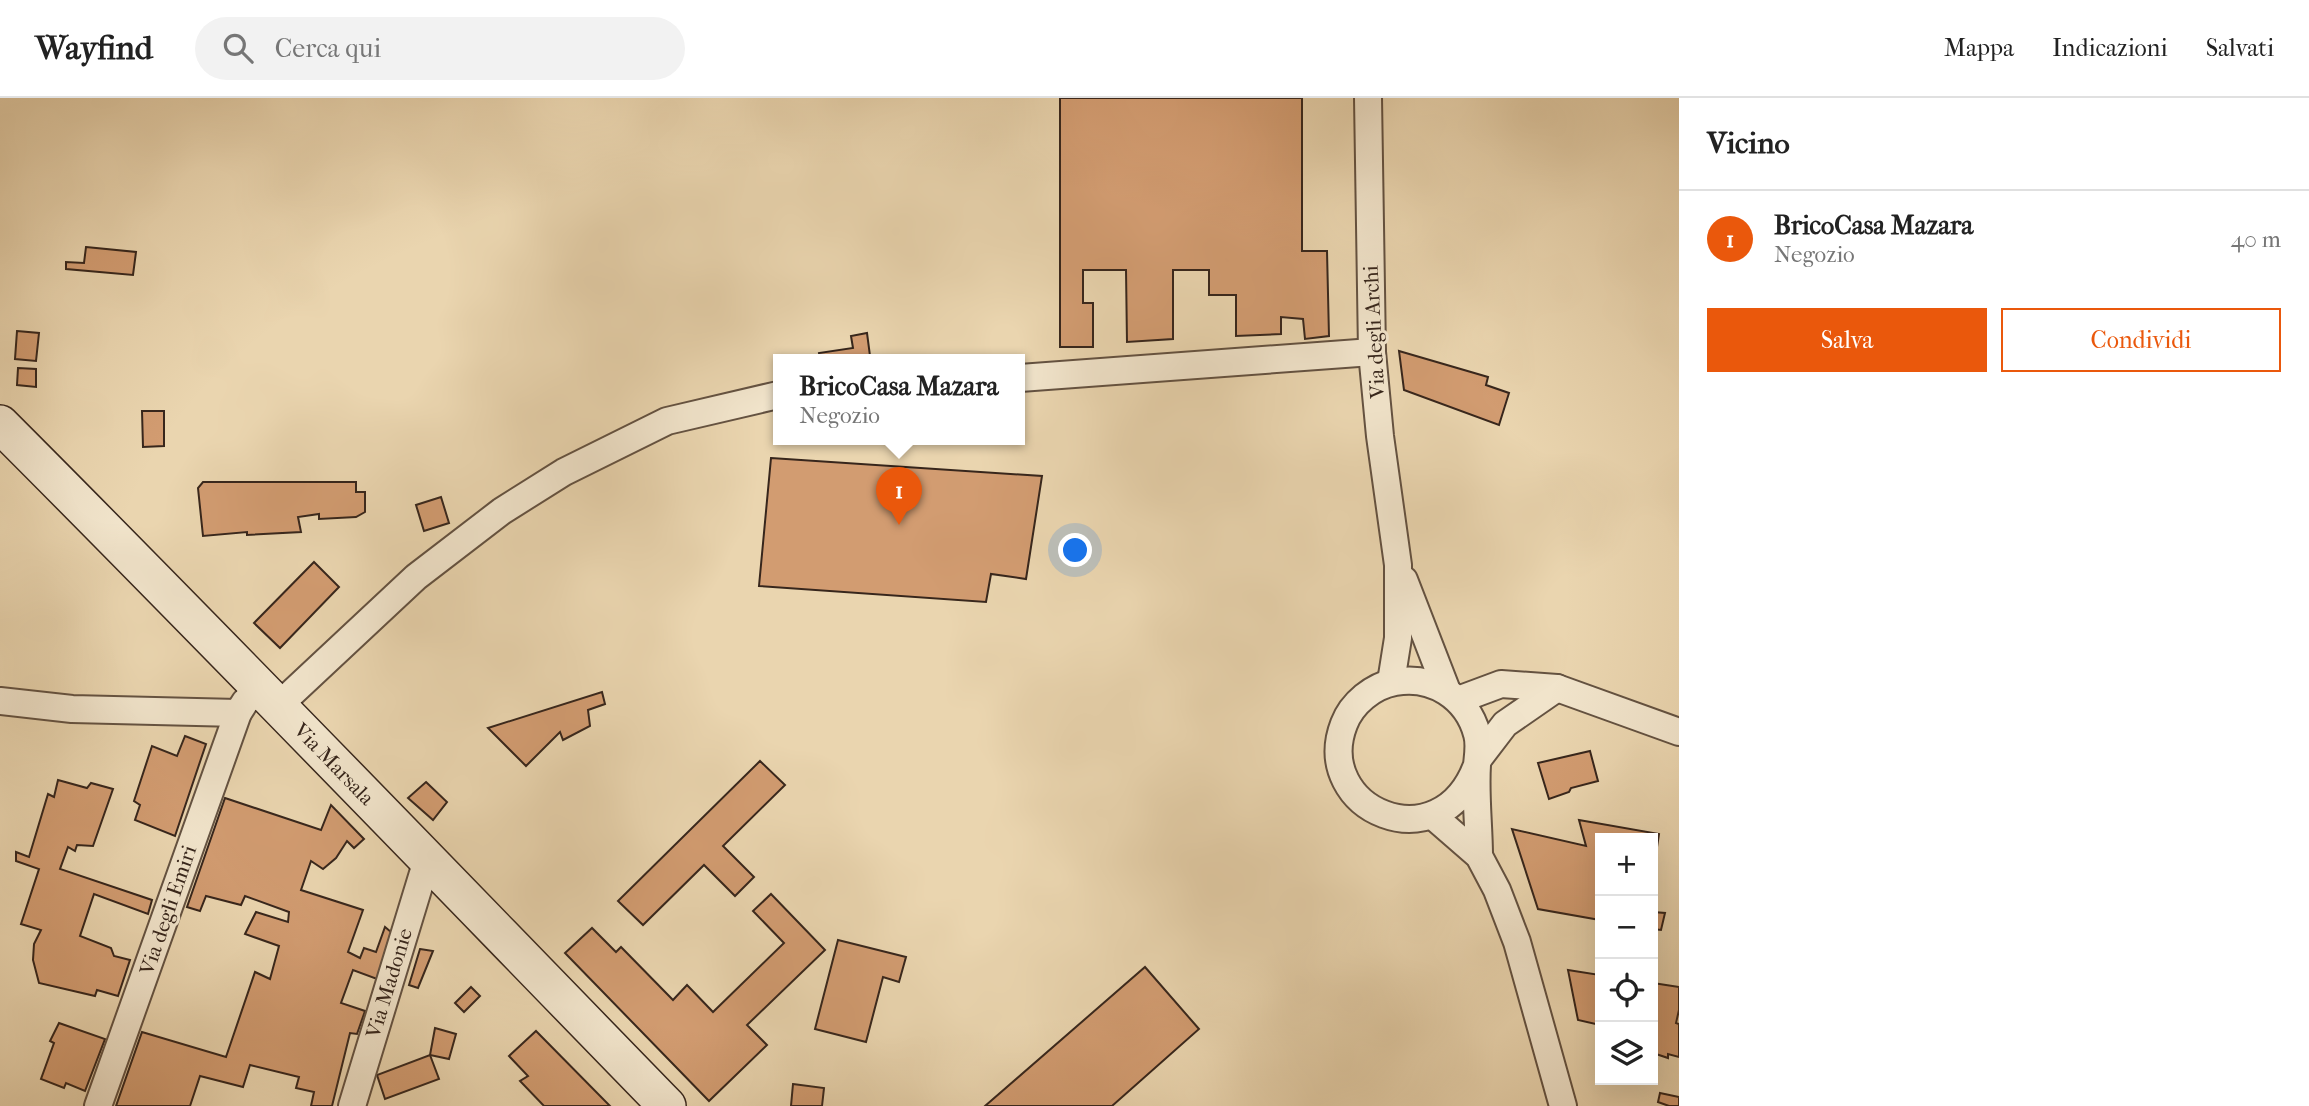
<!DOCTYPE html>
<html lang="it">
<head>
<meta charset="utf-8">
<style>
  :root { --surface:#fff; --page:#f2f2f2; --text:#222; --muted:#767676; --line:#e0e0e0; --accent:#ea580c }
  body { margin:0; font-family:"IM FELL French Canon",serif; background:var(--page); color:var(--text) }
  .controls { position:absolute; right:21px; bottom:21px; display:grid; overflow:hidden; border-radius:0px; box-shadow:0 7px 28px #0002 }
  .controls button { width:63px; height:63px; display:grid; place-items:center; padding:0; border:0; border-bottom:2px solid var(--line); background:var(--surface); color:var(--text); font:35px sans-serif }
  .you { position:absolute; left:1076px; top:453px; width:24px; height:24px; margin:-18px; border:5px solid #fff; border-radius:50%; background:#1a73e8; box-shadow:0 0 0 10px #1a73e833 }
  .badge { display:grid; place-items:center; width:46px; height:46px; border-radius:50%; background:var(--accent); color:#fff; font-size:23px; font-weight:700 }
  .pin { position:absolute; translate:-50% -58px; filter:drop-shadow(0 2px 4px #0008) }
  .pin::after { content:''; position:absolute; top:37px; width:24px; height:21px; background:inherit; clip-path:polygon(0 0,100% 0,50% 100%) }
  .popup { position:absolute; left:773px; top:256px; width:252px; height:91px; box-sizing:border-box; display:grid; place-content:center; border-radius:0px; background:var(--surface); filter:drop-shadow(0 2px 5px #0005); font-size:23px; white-space:nowrap; color:var(--muted) }
  .popup b { font-size:26px; color:var(--text) }
  .popup::after { content:''; position:absolute; left:50%; top:100%; margin-left:-14px; border:14px solid transparent; border-top-color:var(--surface) }
  .list { margin:0; padding:0; list-style:none }
  h2 { display:flex; justify-content:space-between; align-items:center; height:91px; margin:0; padding:0 28px; font-size:30px }
  h2 small { font-size:23px; font-weight:400; color:var(--muted) }
  .list li { display:grid; grid-template-columns:46px 1fr auto; gap:21px; align-items:center; box-sizing:border-box; height:98px; padding:0 28px; border-top:2px solid var(--line) }
  .list b { display:block; font-size:26px; white-space:nowrap }
  .list p { margin:0; font-size:23px; white-space:nowrap; color:var(--muted) }
  .list em { font-size:23px; font-style:normal; color:var(--muted) }
  .actions { display:flex; gap:14px; padding:21px 28px }
  .actions a { flex:1; padding:16px 0; border:2px solid var(--accent); border-radius:0px; text-align:center; font-size:24px; color:var(--accent) }
  .actions .main { background:var(--accent); color:#fff }
  .icon { flex:none; width:38px; height:38px; fill:none; stroke:currentColor; stroke-width:2; stroke-linecap:round; stroke-linejoin:round }
  .map { position:relative; flex:none; width:1679px; height:1008px; overflow:hidden }
  header { display:flex; align-items:center; gap:42px; box-sizing:border-box; height:98px; padding:0 35px; background:var(--surface); border-bottom:2px solid var(--line) }
  header strong { font-size:33px }
  nav { display:flex; gap:38px; margin-inline-start:auto; font-size:24px }
  .search { width:490px; height:63px; background:var(--page); display:flex; align-items:center; gap:18px; box-sizing:border-box; padding:0 24px; border-radius:38px; color:var(--muted); font-size:26px }
  main { display:flex }
  aside { flex:1; background:var(--surface) }
  .map>svg:first-child { display:block }
</style>
</head>
<body>
<header>
<strong>Wayfind</strong>
<div class="search"><svg class="icon" aria-label="search" viewBox="0 0 24 24"><circle cx="10" cy="10" r="6"/><path d="M15 15l6 6"/></svg>Cerca qui</div>
<nav><a>Mappa</a><a>Indicazioni</a><a>Salvati</a></nav>
</header>
<main>
<div class="map">
<svg width="1679" height="1008" viewBox="0 0 1679 1008">
  <rect width="100%" height="100%" fill="#ead5af"/>
  <filter id="stains"><feTurbulence type="fractalNoise" baseFrequency=".00286" numOctaves="4"/><feColorMatrix values="0 0 0 0 .2 0 0 0 0 .09 0 0 0 0 .02 0 0 0 .5 -.17"/></filter>
  <radialGradient id="worn" r=".72"><stop offset=".6" stop-color="#630" stop-opacity="0"/><stop offset="1" stop-color="#630" stop-opacity=".3"/></radialGradient>
  <g fill="#d29c71" stroke="#37261c" stroke-width="2">
    <path d="M1060,0H1302V153H1327L1329,238L1305,241L1303,221L1281,219V236L1236,238V197H1209V172H1173V241L1127,244L1126,172H1083V205H1093V249H1060Z"/>
    <path d="M86,149L136,154L133,177L66,171V164L84,165Z"/>
    <path d="M17,233L39,235L36,263L15,261Z"/>
    <path d="M867,235L870,258L880,257L881,261H820L819,255L853,250L851,238Z"/>
    <path d="M1399,253L1488,279L1486,287L1509,295L1499,327L1404,292Z"/>
    <path d="M18,270L36,271V289L17,287Z"/>
    <path d="M142,313H164V348L143,349Z"/>
    <path d="M771,360L1042,378L1026,481L991,476L986,504L759,488Z"/>
    <path d="M203,384H356V394H365V414L356,419L319,421V416L298,419L301,434L247,437V434L203,438L198,390Z"/>
    <path d="M441,399L449,425L424,433L416,407Z"/>
    <path d="M314,464L339,489L280,550L254,525Z"/>
    <path d="M602,594L605,606L588,612L590,628L563,642L560,634L526,668L488,630Z"/>
    <path d="M185,638L206,646L175,738L135,722L140,707L134,703L152,648L177,658Z"/>
    <path d="M1590,653L1598,683L1571,690L1569,694L1549,701L1538,665Z"/>
    <path d="M760,663L785,687L723,748L754,779L735,798L704,767L643,827L618,803Z"/>
    <path d="M58,682L87,690L91,685L113,691L93,748L77,747L75,753L68,749L60,771L152,802L148,816L94,796L80,838L111,850L114,858L130,862L118,898L97,892L95,898L39,885L33,862L34,846L41,832L21,826L39,771L16,763V754L29,759L48,696L54,699Z"/>
    <path d="M426,684L447,704L433,722L408,700Z"/>
    <path d="M225,700L321,732L331,707L364,741L354,750L347,743L336,760L323,771L311,763L301,792L363,812L348,854L360,860L364,850L376,854L385,829L391,834L377,881L353,872L341,905L365,913L357,936L350,935L332,1008H311L314,994L296,990L299,979L250,967L243,989L200,978L190,1008H116L142,934L226,959L255,874L270,881L279,848L245,836L256,814L288,824L289,814L245,798L241,807L206,798L200,813L187,809Z"/>
    <path d="M1579,722L1659,736L1653,775V740H1600V822L1538,811L1512,731L1586,748Z"/>
    <path d="M771,796L825,852L747,927L767,947L709,1003L565,855L592,830L616,854L621,849L673,902L687,887L713,914L784,845L753,813Z"/>
    <path d="M1653,814L1665,815L1661,832L1653,831Z"/>
    <path d="M838,842L906,859L899,884L883,879L866,944L815,931Z"/>
    <path d="M420,851L433,853L418,890L409,887Z"/>
    <path d="M1145,869L1199,931L1112,1008H985Z"/>
    <path d="M1568,872L1600,877V927L1578,922Z"/>
    <path d="M1653,885L1679,889V912L1676,925L1679,926V959L1668,956V960L1653,955Z"/>
    <path d="M471,889L480,898L464,914L455,905Z"/>
    <path d="M59,925L105,941L85,993L66,985L64,990L41,981L54,945L50,943Z"/>
    <path d="M435,930L456,936L449,961L430,957Z"/>
    <path d="M536,933L610,1008H544L520,983L528,978L509,958Z"/>
    <path d="M430,957L439,981L385,1001L377,977Z"/>
    <path d="M793,986L824,990L822,1008H791Z"/>
    <path d="M1660,995L1679,999V1008H1669L1658,1004Z"/>
  </g>
  <g fill="none" stroke-linecap="round" stroke-linejoin="round">
    <g stroke="#645241" stroke-width="30">
      <g id="street">
        <path d="M1368,0L1372,254L1380,338L1398,467V540L1391,584"/>
        <path d="M1020,280L1372,254"/>
        <path d="M1404,482L1447,593"/>
        <path d="M1458,602L1501,586L1557,590L1679,634"/>
        <path d="M0,603L72,611L238,615"/>
        <path d="M278,608L416,479L502,413L564,374L667,323L778,297"/>
        <path d="M1479,660L1505,626L1557,590"/>
        <path d="M1477,667C1440,768 1311,711 1344,626C1352,605 1373,588 1395,584C1432,577 1467,599 1477,636C1480,646 1478,657 1477,667C1475,697 1479,729 1479,758"/>
        <path d="M1433,718L1479,758L1497,792L1517,844L1563,1008"/>
        <path d="M98,1008L238,615L245,604L259,590"/>
        <path d="M352,1008L427,762"/>
      </g>
    </g>
    <g stroke="#37261c" stroke-width="40">
      <path id="secondary" d="M0,326C225,551 445,780 667,1008"/>
    </g>
    <use href="#street" stroke="#f1e4cb" stroke-width="26"/>
    <use href="#secondary" stroke="#f1e4cb" stroke-width="37"/>
  </g>
  <g text-anchor="middle" dominant-baseline="central" stroke-width="6" stroke-linejoin="round" paint-order="stroke">
    <g font-size="21" fill="#37261c" stroke="#f1e4cb">
      <text transform="translate(1374 234) rotate(-93)">Via degli Archi</text>
      <text transform="translate(334 666) rotate(46)">Via Marsala</text>
      <text transform="translate(168 812) rotate(-71)">Via degli Emiri</text>
      <text transform="translate(389 885) rotate(-73)">Via Madonie</text>
    </g>
  </g>
  <rect width="100%" height="100%" filter="url(#stains)"/>
  <rect width="100%" height="100%" fill="url(#worn)"/>
</svg>
<div class="controls">
<button>+</button>
<button>−</button>
<button><svg class="icon" aria-label="locate" viewBox="0 0 24 24"><circle cx="12" cy="12" r="6"/><path d="M12 2v4M12 18v4M2 12h4M18 12h4"/></svg></button>
<button><svg class="icon" aria-label="layers" viewBox="0 0 24 24"><path d="M12 4l9 5-9 5-9-5zM3 14l9 5 9-5"/></svg></button>
</div>
<div class="you"></div>
<div class="pin badge" style="left:899px;top:427px">1</div>
<div class="popup"><b>BricoCasa Mazara</b>Negozio</div>
</div>
<aside>
<h2>Vicino<small></small></h2>
<ul class="list">
<li><span class="badge">1</span><div><b>BricoCasa Mazara</b><p>Negozio</p></div><em>40 m</em></li>
</ul>
<div class="actions"><a class="main">Salva</a><a>Condividi</a></div>
</aside>
</main>
</body>
</html>
